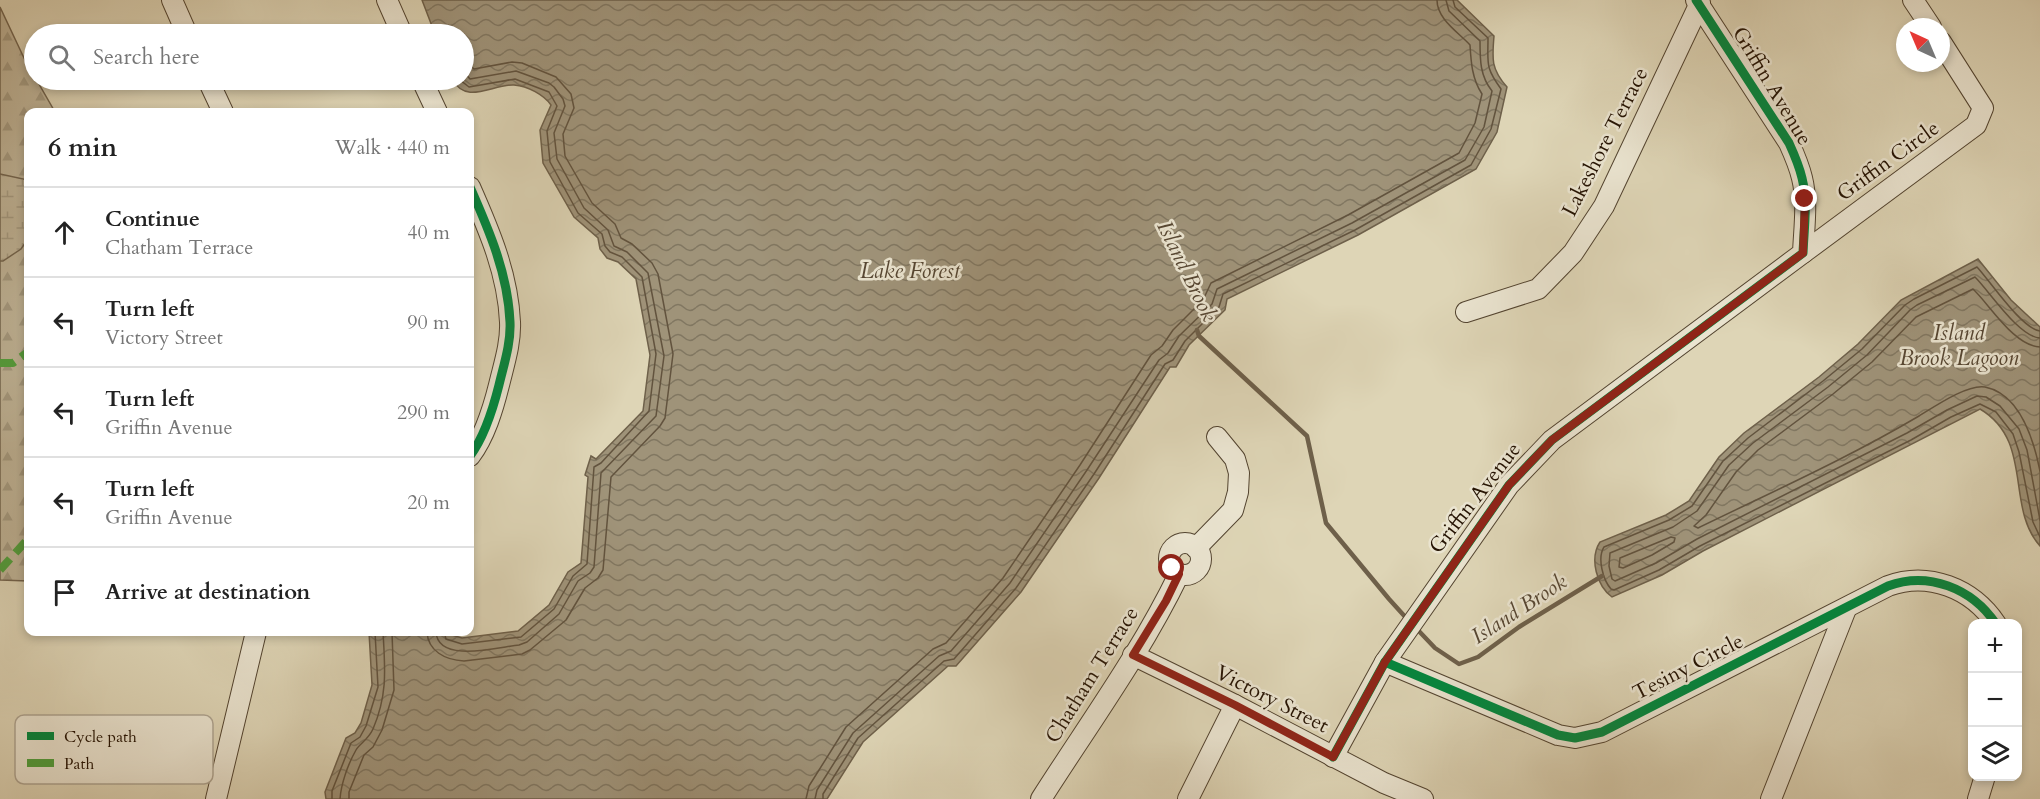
<!DOCTYPE html>
<html lang="en">
<head>
<meta charset="utf-8">
<style>
  :root { --surface:#fff; --page:#f6f6f6; --text:#222; --muted:#767676; --line:#e0e0e0 }
  body { margin:0; font-family:Cardo,serif; background:var(--page); color:var(--text) }
  .controls { position:absolute; right:18px; bottom:18px; display:grid; overflow:hidden; border-radius:12px; box-shadow:0 3px 9px #0003 }
  .controls button { width:54px; height:54px; display:grid; place-items:center; padding:0; border:0; border-bottom:2px solid var(--line); background:var(--surface); color:var(--text); font:30px sans-serif }
  .compass { position:absolute; left:1896px; top:18px; width:54px; height:54px; border-radius:50%; background:var(--surface); box-shadow:0 3px 9px #0003; rotate:316deg }
  .stop { position:absolute; width:18px; height:18px; margin:-14px; border:4px solid #8f2418; border-radius:50%; background:#fff }
  .stop.end { background:#8f2418; border-color:#fff; box-shadow:0 2px 6px #0008 }
  .list { margin:0; padding:0; list-style:none }
  h2 { display:flex; justify-content:space-between; align-items:center; height:78px; margin:0; padding:0 24px; font-size:26px }
  h2 small { font-size:20px; font-weight:400; color:var(--muted) }
  .list li { display:grid; grid-template-columns:39px 1fr auto; gap:18px; align-items:center; box-sizing:border-box; height:90px; padding:0 24px; border-top:2px solid var(--line) }
  .list b { display:block; font-size:22px; white-space:nowrap }
  .list p { margin:0; font-size:20px; white-space:nowrap; color:var(--muted) }
  .list em { font-size:20px; font-style:normal; color:var(--muted) }
  .icon { flex:none; width:33px; height:33px; fill:none; stroke:currentColor; stroke-width:2; stroke-linecap:round; stroke-linejoin:round }
  .map { position:relative; flex:none; width:2040px; height:799px; overflow:hidden }
  .search { position:absolute; background:var(--surface); box-shadow:0 3px 9px #0003; left:24px; top:24px; width:450px; height:66px; display:flex; align-items:center; gap:15px; box-sizing:border-box; padding:0 21px; border-radius:33px; color:var(--muted); font-size:22px }
  .panel { position:absolute; background:var(--surface); box-shadow:0 3px 9px #0003; left:24px; top:108px; width:450px; height:528px; border-radius:12px }
  .map>svg:first-child { display:block }
</style>
</head>
<body>
<div class="map">
<svg width="2040" height="799" viewBox="0 0 2040 799">
  <defs>
    <pattern id="forest-firs" width="22" height="20" patternUnits="userSpaceOnUse" patternTransform="scale(1.5)"><rect width="22" height="20" fill="#bfb498"/><path d="M5 1l3.5 6h-7zM16 11l3.5 6h-7z" fill="#a49a81"/></pattern>
    <pattern id="wetland-marsh" width="20" height="14" patternUnits="userSpaceOnUse" patternTransform="scale(1.5)"><rect width="20" height="14" fill="#bfb498"/><path d="M1 5h8M5 5V1M11 12h8M15 12V8" fill="none" stroke="#a49a81"/></pattern>
    <pattern id="water-waves" width="16" height="10" patternUnits="userSpaceOnUse" patternTransform="scale(1.5)"><rect width="16" height="10" fill="#9f9379"/><path d="M0 5q4-4 8 0t8 0" fill="none" stroke="#817761"/></pattern>
  </defs>
  <rect width="100%" height="100%" fill="#ded5b6"/>
  <filter id="stains"><feTurbulence type="fractalNoise" baseFrequency=".00333" numOctaves="4"/><feColorMatrix values="0 0 0 0 .2 0 0 0 0 .09 0 0 0 0 .02 0 0 0 .5 -.17"/></filter>
  <radialGradient id="worn" r=".72"><stop offset=".6" stop-color="#630" stop-opacity="0"/><stop offset="1" stop-color="#630" stop-opacity=".3"/></radialGradient>
  <path fill="url(#forest-firs)" stroke="#72644e" stroke-width="1.5" d="M0,7L24,58L55,112H28V581L0,580Z"/>
  <path fill="url(#wetland-marsh)" stroke="#72644e" stroke-width="1.5" d="M0,174L28,180V239L21,249L3,261H0Z"/>
  <g fill="url(#water-waves)" stroke="#6e604a" stroke-width="1.5">
    <path d="M422,0H1457L1494,36C1492,59 1491,69 1507,87L1497,132L1476,169L1358,235L1227,299L1225,310L1189,345L1176,367H1170L1099,478L1021,592L956,666H948L863,742L827,799H326L325,792L346,738L355,733L361,723L372,685L369,632H442L462,638L518,631L549,605L568,572L581,563L588,477L585,475L591,456L596,459L643,411L650,355L636,279L618,262L607,258L600,249L598,238L574,217L543,163L540,130L551,105C544,95 528,86 514,85C493,84 466,105 453,80H464V34H435Z"/>
    <path d="M1978,259L2011,300L2040,327V546C2005,507 2034,441 1980,409L1703,551L1662,575L1612,597C1597,586 1589,559 1600,542L1666,515L1689,501L1719,457L1744,433L1819,377L1858,344L1901,300Z"/>
  </g>
  <g fill="none" stroke-linecap="round" stroke-linejoin="round">
    <g stroke="#62533e" stroke-width="1.5">
      <path d="M2040,331C2022,329 1990,281 1977,267L1914,299L1905,305L1862,349L1823,381L1748,438L1723,461L1692,506L1669,520L1604,547C1597,558 1603,580 1611,589L1614,590L1659,570L1700,546L1911,440L1951,417L1980,404L1996,412L2013,434L2019,452L2033,522L2040,537"/>
      <path d="M2040,338C2019,337 1990,292 1975,277L1917,305L1910,310L1867,355L1828,387L1753,443L1729,465L1697,511L1673,527L1610,553L1609,566L1612,579L1615,581L1656,563L1697,539L1907,433L1947,410L1977,396L1986,397L2000,406L2019,429L2027,450L2040,520"/>
      <path d="M2040,347C2014,346 1990,305 1973,289L1916,317L1872,362L1833,394L1758,450L1736,472L1706,515L1694,526L1698,528C1772,492 1848,458 1919,416C1934,407 1967,384 1985,387C2020,394 2034,441 2040,471"/>
      <path d="M1671,537L1675,538L1674,542L1652,555L1623,568L1619,567L1620,558Z"/>
      <path d="M427,632C428,651 445,660 464,661L522,654L530,650L566,620L585,588L598,578L603,570L611,477L660,426L665,418L673,354L658,274L652,263L632,244L621,238L615,224L592,203L565,156L563,134L574,108L571,94L556,77L522,63L512,62L474,69L464,60"/>
      <path d="M436,632C438,664 499,647 519,645L527,642L559,614L578,581L590,573L594,567L601,473L656,416L664,356L648,273L627,252L614,246L608,230L584,208L557,159L554,133L565,106L563,99L554,87L549,83L516,71L470,79L464,72"/>
      <path d="M444,632L446,639L462,644L521,637L554,609L573,576L587,564L594,467L601,463L649,411L656,354L642,277L622,257L610,252L605,246L602,234L578,213L550,162L547,131L557,106L549,92L515,79L469,87L460,80"/>
      <path d="M332,799V791L351,743L360,737L366,726L378,687L375,632"/>
      <path d="M340,799C341,784 348,764 356,750C360,743 368,740 373,729C388,694 385,668 383,632"/>
      <path d="M349,799V792L364,755L373,747L382,730L394,690L392,632"/>
      <path d="M806,799L809,786L846,727L933,649L946,643L1003,578L1080,465L1151,355L1162,346L1173,330L1203,300L1211,283L1348,215L1459,153L1475,123L1482,94C1472,79 1471,62 1470,45C1458,32 1437,19 1437,0"/>
      <path d="M815,799L817,790L853,733L939,656L951,651L1010,583L1087,470L1159,360L1168,353L1179,336L1212,304L1217,289L1352,223L1465,160L1484,127L1492,91C1480,76 1480,60 1480,41L1449,11L1446,0"/>
      <path d="M823,799V794L858,738L944,661L954,659L1016,588L1094,474L1165,364L1173,360L1185,341L1219,307L1223,294L1355,230L1471,165L1491,129L1501,89C1485,67 1488,64 1488,38L1455,7L1453,0"/>
    </g>
    <g stroke="#6e604a" stroke-width="4.5">
      <path d="M1197,330L1199,336L1307,436L1326,523L1389,599L1408,620"/>
      <path d="M1416,628L1435,648L1459,664L1478,657L1519,627L1602,576"/>
    </g>
    <g stroke="#534430" stroke-width="22">
      <g id="minor">
        <path d="M172,0L187,34"/>
        <path d="M387,0L402,34"/>
        <path d="M1913,0L1931,27"/>
        <path d="M208,80L223,112"/>
        <path d="M422,80L437,112"/>
        <path d="M470,187C489,230 508,274 510,322C511,343 504,364 499,385C493,409 485,436 470,456"/>
        <path d="M1803,253L1976,125L1983,108L1941,42"/>
        <path d="M1466,312L1538,289L1573,253L1604,206L1700,3"/>
        <circle cx="1185" cy="559" r="16"/>
        <path d="M1196,548L1233,510L1238,492L1239,473L1235,459L1217,437"/>
        <path d="M1133,655L1235,705L1384,783L1423,799"/>
        <path d="M1385,662L1558,735L1575,738L1602,732L1888,586C1928,571 1972,588 1996,624"/>
        <path d="M1333,757L1385,662L1509,485L1552,440L1803,253C1804,228 1808,202 1802,178C1799,165 1794,154 1789,143L1696,0"/>
        <path d="M216,799L256,632"/>
        <path d="M1041,799C1088,725 1141,653 1179,574"/>
        <path d="M1188,799L1235,705"/>
        <path d="M1771,799L1846,609"/>
        <path d="M1978,799L1985,776"/>
      </g>
    </g>
    <use href="#minor" stroke="#eae4d0" stroke-width="20"/>
    <g stroke="#50a03d" stroke-width="8" stroke-dasharray="15 8" stroke-linecap="butt">
      <path d="M0,363H13L28,352"/>
      <path d="M0,570L28,539"/>
    </g>
    <g stroke="#eae4d0" stroke-width="13">
      <g id="cycleway">
        <path d="M470,187C489,230 508,274 510,322C511,343 504,364 499,385C493,409 485,436 470,456"/>
        <path d="M1385,662L1558,735L1575,738L1602,732L1888,586C1928,571 1972,588 1996,624"/>
        <path d="M1333,757L1385,662L1509,485L1552,440L1803,253C1804,228 1808,202 1802,178C1799,165 1794,154 1789,143L1696,0"/>
      </g>
    </g>
    <use href="#cycleway" stroke="#00873e" stroke-width="9"/>
  </g>
  <g fill="none" stroke-linecap="round" stroke-linejoin="round">
    <path stroke="#8f2418" stroke-width="8" d="M1172,568L1179,574L1166,601L1133,655L1235,705L1333,757L1385,662L1509,485L1552,440L1803,253L1805,199"/>
  </g>
  <g text-anchor="middle" dominant-baseline="central" stroke-width="5" stroke-linejoin="round" paint-order="stroke">
    <g font-size="21" fill="#251303" stroke="#eae4d0">
      <text transform="translate(1772 86) rotate(59)">Griffin Avenue</text>
      <text transform="translate(1605 142) rotate(-63)">Lakeshore Terrace</text>
      <text transform="translate(1888 161) rotate(-36)">Griffin Circle</text>
      <text transform="translate(1475 498) rotate(-52)">Griffin Avenue</text>
      <text transform="translate(1688 667) rotate(-27)">Tesiny Circle</text>
      <text transform="translate(1092 675) rotate(-58)">Chatham Terrace</text>
      <text transform="translate(1272 699) rotate(27)">Victory Street</text>
    </g>
    <g font-size="22" font-style="italic" fill="#564632" stroke="#eae4d0">
      <text x="910" y="271">Lake Forest</text>
      <text transform="translate(1187 271) rotate(64)">Island Brook</text>
      <text x="1959" y="333">Island<tspan x="1959" dy="25">Brook Lagoon</tspan></text>
      <text transform="translate(1519 609) rotate(-33)">Island Brook</text>
    </g>
  </g>
  <rect x="15" y="715" width="198" height="69" rx="9" fill="#eae4d0" stroke="#afa592" stroke-width="1.5"/>
  <rect x="27" y="732" width="27" height="8" fill="#00873e"/>
  <rect x="27" y="759" width="27" height="8" fill="#50a03d"/>
  <g font-size="16" fill="#251303">
    <text x="64" y="742">Cycle path</text>
    <text x="64" y="769">Path</text>
  </g>
  <rect width="100%" height="100%" filter="url(#stains)"/>
  <rect width="100%" height="100%" fill="url(#worn)"/>
</svg>
<div class="controls">
<button>+</button>
<button>−</button>
<button><svg class="icon" aria-label="layers" viewBox="0 0 24 24"><path d="M12 4l9 5-9 5-9-5zM3 14l9 5 9-5"/></svg></button>
</div>
<svg class="compass" viewBox="-18 -18 36 36"><path d="M0-13l5 13h-10z" fill="#e53935"/><path d="M0 13l5-13h-10z" fill="#767676"/></svg>
<div class="stop" style="left:1172px;top:568px"></div>
<div class="stop end" style="left:1805px;top:199px"></div>
<div class="search"><svg class="icon" aria-label="search" viewBox="0 0 24 24"><circle cx="10" cy="10" r="6"/><path d="M15 15l6 6"/></svg>Search here</div>
<section class="panel">
<h2>6 min<small>Walk · 440 m</small></h2>
<ul class="list">
<li><svg class="icon" aria-label="ahead" viewBox="0 0 24 24"><path d="M12 20V5M6 11l6-6 6 6"/></svg><div><b>Continue</b><p>Chatham Terrace</p></div><em>40 m</em></li>
<li><svg class="icon" aria-label="left" viewBox="0 0 24 24"><path d="M17 20v-9H6M10 6l-5 5 5 5"/></svg><div><b>Turn left</b><p>Victory Street</p></div><em>90 m</em></li>
<li><svg class="icon" aria-label="left" viewBox="0 0 24 24"><path d="M17 20v-9H6M10 6l-5 5 5 5"/></svg><div><b>Turn left</b><p>Griffin Avenue</p></div><em>290 m</em></li>
<li><svg class="icon" aria-label="left" viewBox="0 0 24 24"><path d="M17 20v-9H6M10 6l-5 5 5 5"/></svg><div><b>Turn left</b><p>Griffin Avenue</p></div><em>20 m</em></li>
<li><svg class="icon" aria-label="arrive" viewBox="0 0 24 24"><path d="M6 21V4h12l-3 4 3 4H6"/></svg><div><b>Arrive at destination</b></div></li>
</ul>
</section>
</div>
</body>
</html>
